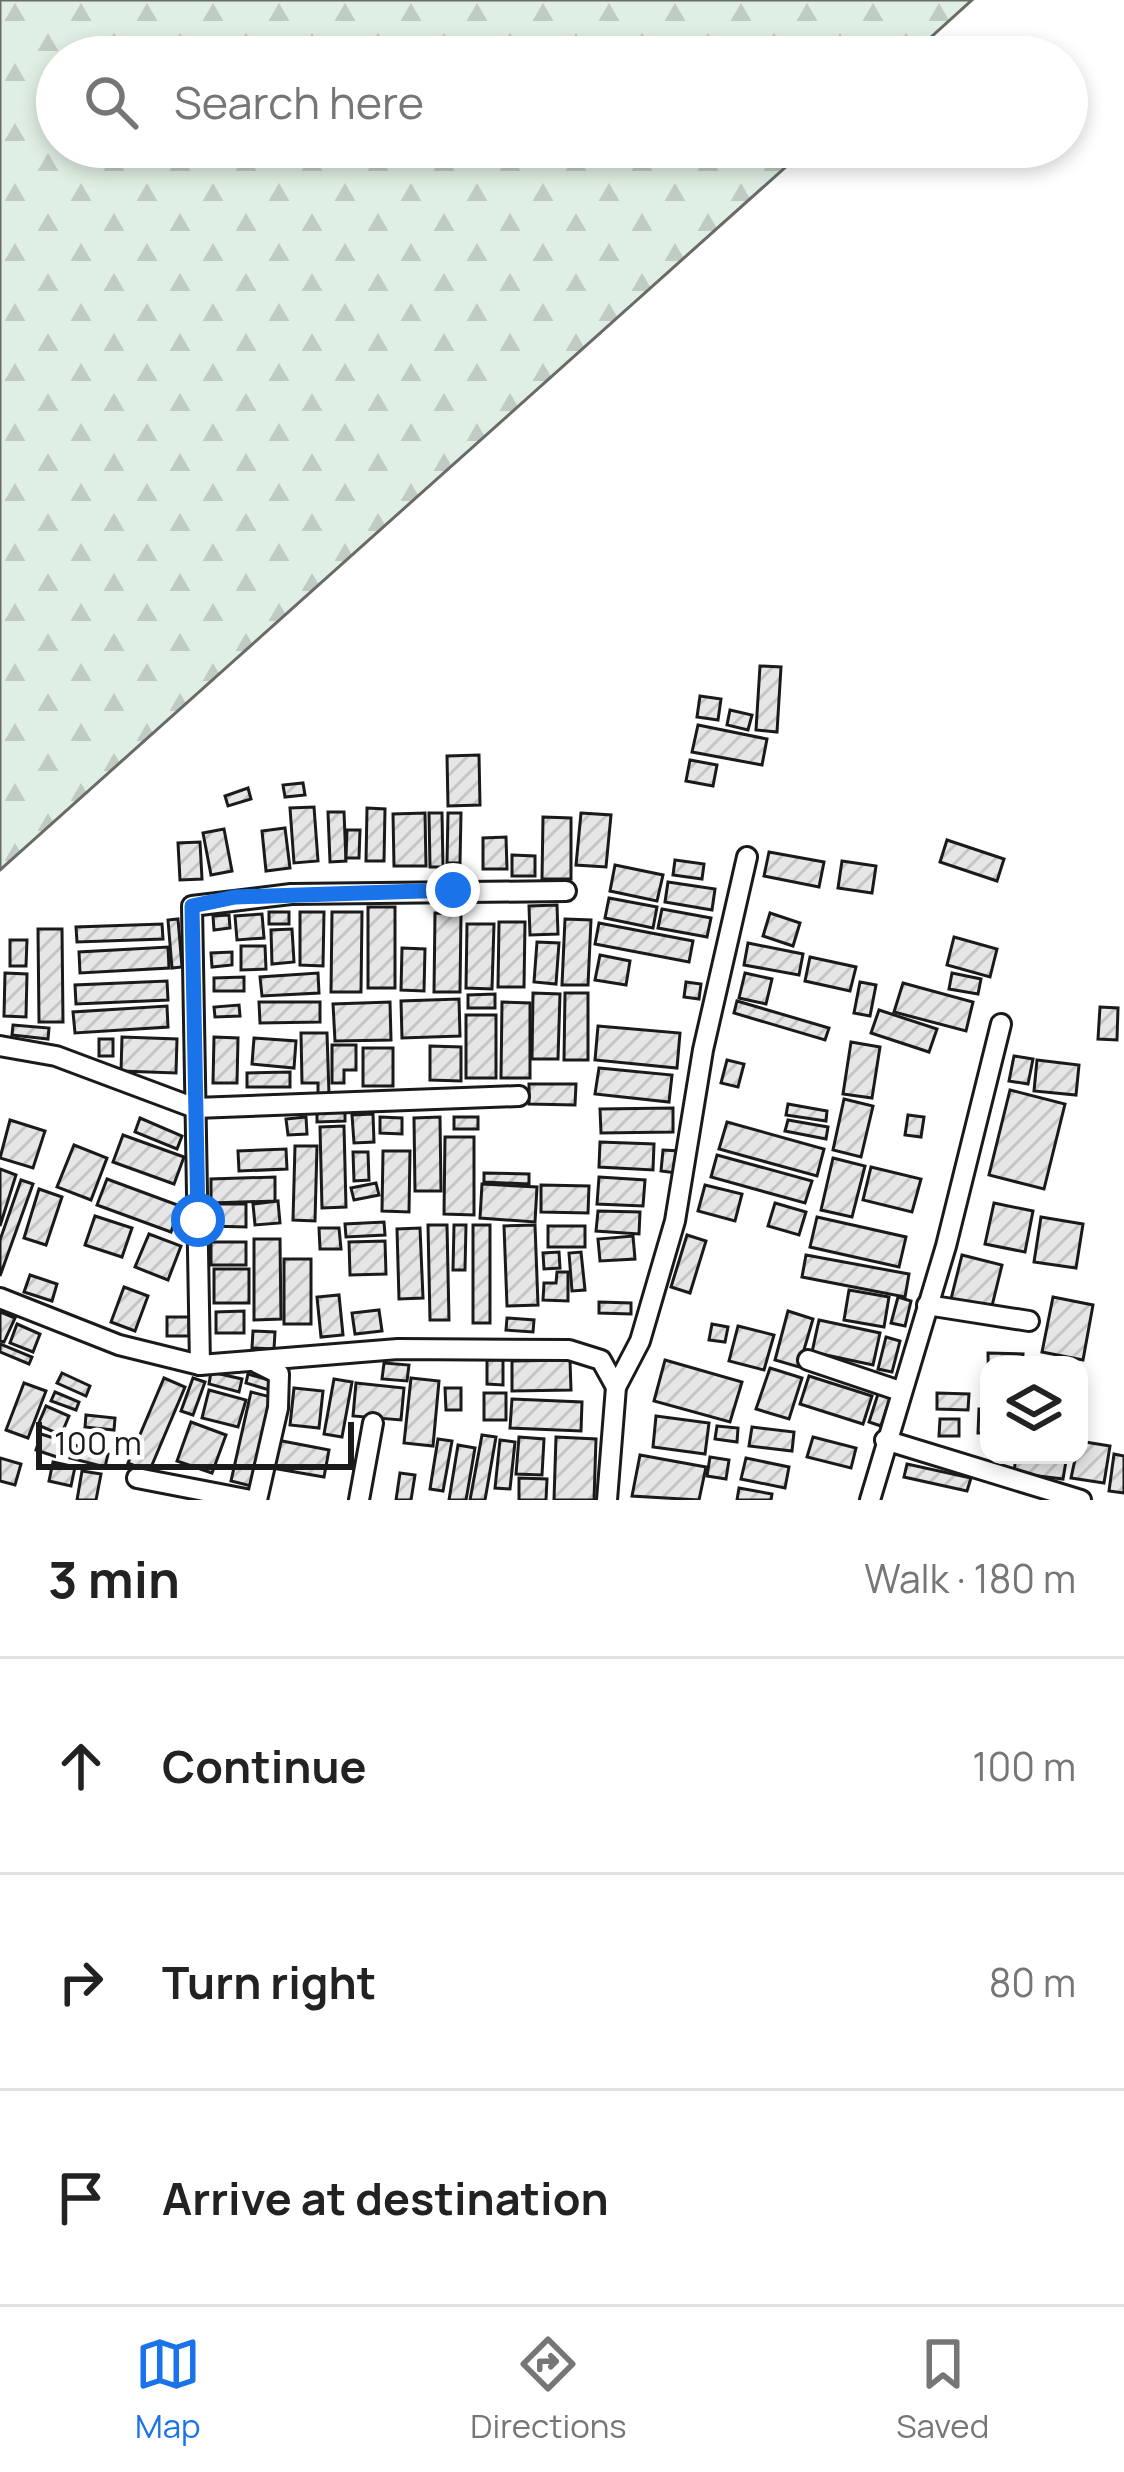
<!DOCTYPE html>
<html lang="en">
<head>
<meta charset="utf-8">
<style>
  :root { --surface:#fff; --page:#f6f6f6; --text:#222; --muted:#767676; --line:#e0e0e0; --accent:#1a73e8 }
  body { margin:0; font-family:Manrope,sans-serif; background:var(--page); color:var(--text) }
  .controls { position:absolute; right:36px; bottom:36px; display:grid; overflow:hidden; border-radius:24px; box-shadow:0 6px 18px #0003 }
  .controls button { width:108px; height:108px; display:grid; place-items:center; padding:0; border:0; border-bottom:3px solid var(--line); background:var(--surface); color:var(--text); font:60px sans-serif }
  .scale { position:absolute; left:36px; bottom:30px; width:318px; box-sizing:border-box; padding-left:12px; border:6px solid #1a1a1a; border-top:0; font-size:33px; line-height:42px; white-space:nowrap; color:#1a1a1a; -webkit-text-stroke:9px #fff; paint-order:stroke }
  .stop { position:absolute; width:36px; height:36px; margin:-27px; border:9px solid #1a73e8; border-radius:50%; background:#fff }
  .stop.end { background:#1a73e8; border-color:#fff; box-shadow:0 3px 12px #0008 }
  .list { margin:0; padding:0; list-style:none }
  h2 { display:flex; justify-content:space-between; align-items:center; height:156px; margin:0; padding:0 48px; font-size:51px }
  h2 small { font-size:39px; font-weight:400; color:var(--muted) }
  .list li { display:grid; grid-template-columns:78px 1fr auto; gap:36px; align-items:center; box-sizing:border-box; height:216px; padding:0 48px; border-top:3px solid var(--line) }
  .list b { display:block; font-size:45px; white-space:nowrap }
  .list em { font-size:39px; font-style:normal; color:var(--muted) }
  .icon { flex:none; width:66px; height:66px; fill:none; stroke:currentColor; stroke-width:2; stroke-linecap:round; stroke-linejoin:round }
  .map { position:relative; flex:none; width:1124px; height:1500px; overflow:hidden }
  .search { position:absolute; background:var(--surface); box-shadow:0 6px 18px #0003; left:36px; right:36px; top:36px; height:132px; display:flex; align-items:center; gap:30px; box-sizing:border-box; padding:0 42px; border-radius:66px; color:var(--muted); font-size:45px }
  .sheet { height:804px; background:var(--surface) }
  nav { display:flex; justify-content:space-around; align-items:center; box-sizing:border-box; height:168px; border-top:3px solid var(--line); background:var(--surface); font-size:33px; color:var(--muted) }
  nav a { display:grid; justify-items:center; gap:6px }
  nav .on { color:var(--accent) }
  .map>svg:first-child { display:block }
</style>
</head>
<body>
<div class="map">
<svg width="1124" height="1500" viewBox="0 0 1124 1500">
  <defs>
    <pattern id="forest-firs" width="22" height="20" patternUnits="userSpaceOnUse" patternTransform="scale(3)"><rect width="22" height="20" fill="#e0efe3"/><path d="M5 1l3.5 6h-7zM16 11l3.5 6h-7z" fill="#c0ccc2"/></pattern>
    <pattern id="building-hatch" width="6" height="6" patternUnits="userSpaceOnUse" patternTransform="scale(3)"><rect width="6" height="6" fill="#e6e6e6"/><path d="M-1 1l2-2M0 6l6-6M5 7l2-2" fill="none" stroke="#c5c5c5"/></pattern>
  </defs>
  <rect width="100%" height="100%" fill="#fff"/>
  <path fill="url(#forest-firs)" stroke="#6a6a6a" stroke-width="3" d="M0,0H972L909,57H57V147H808L0,870Z"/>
  <g fill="url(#building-hatch)" stroke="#1a1a1a" stroke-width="3">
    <path d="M760,666L781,667L777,732L756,730Z"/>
    <path d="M700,696L721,699L718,720L697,717Z"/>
    <path d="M730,710L752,715L748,730L727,725Z"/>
    <path d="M698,725L767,739L762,765L692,752Z"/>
    <path d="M479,755L480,805L448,806L447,756Z"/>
    <path d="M690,760L717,765L713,786L686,781Z"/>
    <path d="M303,783L305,795L285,797L283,785Z"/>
    <path d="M248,788L251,799L228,806L225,796Z"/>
    <path d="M314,807L318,861L294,863L290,808Z"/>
    <path d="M367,808L385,809L384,861H366Z"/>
    <path d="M328,812H344L346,861L330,862Z"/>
    <path d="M425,813L426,866H394L393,814Z"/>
    <path d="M429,813H442L443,867H430Z"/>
    <path d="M448,813H461L460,863H447Z"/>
    <path d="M581,813L611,815L606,867L576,865Z"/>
    <path d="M543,817L571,818V879H542Z"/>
    <path d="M285,828L290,868L266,871L262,831Z"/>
    <path d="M224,829L232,871L211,875L203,833Z"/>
    <path d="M347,830H360L359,858H346Z"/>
    <path d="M506,837L507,869H483V838Z"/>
    <path d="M947,840L1004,859L997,881L940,862Z"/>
    <path d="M200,842L202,879L180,880L178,843Z"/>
    <path d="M769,852L824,862L819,887L764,876Z"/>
    <path d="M512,855L535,856V876H512Z"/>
    <path d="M675,860L704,864L702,879L673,875Z"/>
    <path d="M842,861L876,866L872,893L838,888Z"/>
    <path d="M615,865L663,875L657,901L610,891Z"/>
    <path d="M668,882L715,889L712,910L665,902Z"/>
    <path d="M609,898L657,907L653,928L605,918Z"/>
    <path d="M557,905L558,934L530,935L529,906Z"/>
    <rect x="368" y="907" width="27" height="81"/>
    <path d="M662,909L711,918L707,937L658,928Z"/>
    <rect x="269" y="912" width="20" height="12"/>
    <path d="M300,912H324L323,966L300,965Z"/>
    <path d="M332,912H362L361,992H331Z"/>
    <path d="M435,913L461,914L460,992H434Z"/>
    <path d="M770,913L800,923L793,946L763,936Z"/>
    <path d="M262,914L264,938L237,940L235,916Z"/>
    <path d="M229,915L230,928L214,930L213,916Z"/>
    <path d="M178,919L182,967L172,968L168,920Z"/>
    <path d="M565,919L591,920L588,985H562Z"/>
    <path d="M499,922H525L524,987H498Z"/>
    <path d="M599,923L693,941L689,962L595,944Z"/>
    <path d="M162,924L163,939L77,942L76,927Z"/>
    <path d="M467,924H494L492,989L466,988Z"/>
    <path d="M38,929H62L63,1022H39Z"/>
    <path d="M292,929L294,962L272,964L271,930Z"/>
    <path d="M954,937L997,949L990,977L947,965Z"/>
    <path d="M10,940H27L26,966H10Z"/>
    <path d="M537,942L559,943L556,984L534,982Z"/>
    <path d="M748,943L803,954L799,975L744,965Z"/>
    <path d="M241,946H265L266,969L241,970Z"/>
    <path d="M168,947L169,968L80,973L79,952Z"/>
    <path d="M402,948L425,949L424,991L401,990Z"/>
    <path d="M232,952V965L212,967L211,953Z"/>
    <path d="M600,955L630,961L626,985L595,980Z"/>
    <path d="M810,957L856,967L850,991L805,981Z"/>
    <path d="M5,973L27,974L26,1017L4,1016Z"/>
    <path d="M318,973L319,993L262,996L260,977Z"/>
    <path d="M745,973L772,979L766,1004L739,998Z"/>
    <path d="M952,973L981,979L978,994L949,989Z"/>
    <path d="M244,977V991H214V978Z"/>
    <path d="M167,981L168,1000L76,1004L75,985Z"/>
    <path d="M686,982L701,984L699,999L684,997Z"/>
    <path d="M860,982L876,985L870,1016L854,1013Z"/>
    <path d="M903,983L973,1002L966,1031L894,1012Z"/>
    <path d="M533,993L560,994L558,1059H532Z"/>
    <path d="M565,993H588V1060H564Z"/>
    <path d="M495,994V1008H468V995Z"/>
    <path d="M459,999L460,1036L402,1038L401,1001Z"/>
    <path d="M737,1001L829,1028L825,1040L734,1013Z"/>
    <path d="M259,1002H320V1022L260,1023Z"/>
    <path d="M390,1002L391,1040L335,1041L333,1004Z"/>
    <path d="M502,1002L530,1003V1078H501Z"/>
    <path d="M239,1005L240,1016L215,1017L214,1007Z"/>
    <path d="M167,1006L168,1027L75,1033L73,1012Z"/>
    <path d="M1100,1007L1118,1008L1117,1040L1098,1039Z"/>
    <path d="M879,1010L937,1029L929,1052L871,1033Z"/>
    <rect x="466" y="1015" width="30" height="63"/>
    <path d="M13,1025L49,1028L48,1039L12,1035Z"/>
    <path d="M598,1026L680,1033L677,1068L595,1060Z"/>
    <path d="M301,1033H327L329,1094H318V1083H302Z"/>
    <path d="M122,1037L177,1039L176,1073L121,1071Z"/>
    <path d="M214,1037L238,1038L237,1083H213Z"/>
    <path d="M254,1038L296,1041L294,1068L252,1064Z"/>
    <rect x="99" y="1039" width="14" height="17"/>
    <path d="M851,1042L880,1047L872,1098L843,1094Z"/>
    <path d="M332,1045H356V1070H344V1083H332Z"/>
    <path d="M430,1046L461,1047V1081L430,1080Z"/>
    <rect x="363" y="1048" width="30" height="38"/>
    <path d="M1014,1056L1033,1059L1028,1084L1009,1081Z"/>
    <path d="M727,1060L744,1064L738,1087L721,1083Z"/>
    <path d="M1037,1060L1079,1065L1076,1095L1034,1091Z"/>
    <path d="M599,1068L672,1075L669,1102L595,1094Z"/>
    <path d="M290,1072V1087H247V1073Z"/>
    <path d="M529,1084H576L575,1105L529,1104Z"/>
    <path d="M1010,1090L1065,1104L1044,1189L989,1175Z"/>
    <path d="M844,1099L873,1106L861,1157L833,1150Z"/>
    <path d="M788,1104L827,1111L826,1121L786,1115Z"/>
    <path d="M673,1108V1132L601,1133L600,1109Z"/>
    <path d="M345,1112V1121L317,1122V1113Z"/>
    <path d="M373,1114L374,1142L354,1143L352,1115Z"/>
    <path d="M908,1115L924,1117L921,1137L905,1135Z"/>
    <path d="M306,1117L307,1134L288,1135L286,1119Z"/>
    <path d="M380,1117L402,1118V1134L380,1133Z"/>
    <path d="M440,1117L441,1191H415L414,1118Z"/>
    <rect x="454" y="1117" width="24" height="12"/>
    <path d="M140,1118L182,1136L177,1149L135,1132Z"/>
    <path d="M10,1120L45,1131L33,1168L0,1158Z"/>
    <path d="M788,1120L828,1127L826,1139L785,1131Z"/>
    <path d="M727,1122L824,1149L817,1176L719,1149Z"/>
    <path d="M344,1126L346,1207L322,1208L320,1127Z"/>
    <path d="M123,1135L184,1157L174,1184L113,1162Z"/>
    <path d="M445,1137H474V1215L444,1214Z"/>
    <path d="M600,1142L654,1144L653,1170L599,1167Z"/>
    <path d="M74,1145L107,1158L91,1200L57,1187Z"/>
    <path d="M295,1146H317L315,1221L293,1220Z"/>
    <path d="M286,1149L287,1169L239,1171L238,1151Z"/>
    <path d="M663,1150L679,1151L677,1173L661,1171Z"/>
    <path d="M383,1151H410L409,1212L382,1211Z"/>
    <path d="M353,1152H368L369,1180L354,1181Z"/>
    <path d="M717,1155L812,1181L805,1203L711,1177Z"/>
    <path d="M833,1158L865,1166L852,1217L821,1210Z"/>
    <path d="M871,1167L921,1179L912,1212L863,1200Z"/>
    <path d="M0,1169L16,1175L0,1226Z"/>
    <path d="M484,1173L529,1174V1184L484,1182Z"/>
    <path d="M275,1177V1201L211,1203V1179Z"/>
    <path d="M599,1177L645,1180L643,1206L597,1204Z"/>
    <path d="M107,1179L180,1206L171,1232L97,1205Z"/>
    <path d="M21,1180L33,1184L0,1276V1240Z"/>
    <path d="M376,1183L379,1195L354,1200L351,1188Z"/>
    <path d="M482,1184L537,1187L535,1222L480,1218Z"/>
    <path d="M541,1185L589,1186L588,1213L541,1212Z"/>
    <path d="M705,1185L742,1194L735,1221L698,1211Z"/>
    <path d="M39,1189L62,1197L46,1245L24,1238Z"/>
    <path d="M278,1201L280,1223L255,1225L253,1204Z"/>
    <path d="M775,1203L806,1212L799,1235L768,1226Z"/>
    <path d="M994,1203L1033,1211L1025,1252L985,1244Z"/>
    <path d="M210,1204H246V1227L209,1226Z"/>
    <path d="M598,1211L640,1212L639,1234L596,1231Z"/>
    <path d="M95,1216L132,1228L122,1257L85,1245Z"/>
    <path d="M817,1217L906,1237L899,1267L810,1247Z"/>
    <path d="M1041,1217L1083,1224L1076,1268L1034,1262Z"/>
    <path d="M384,1222L385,1235L346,1237L345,1224Z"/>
    <path d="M428,1225H447L449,1320H430Z"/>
    <path d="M454,1225H466L465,1270H453Z"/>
    <rect x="473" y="1225" width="17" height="98"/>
    <path d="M535,1225L538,1305L507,1306L504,1226Z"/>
    <rect x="548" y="1226" width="37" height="21"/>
    <path d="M319,1228H339L341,1249H320Z"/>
    <path d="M420,1228L423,1298L399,1299L397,1229Z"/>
    <path d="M149,1234L181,1246L168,1280L135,1267Z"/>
    <path d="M687,1235L706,1241L690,1293L671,1287Z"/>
    <path d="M633,1236L635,1259L600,1261L598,1239Z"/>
    <path d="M254,1239H280L281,1319L254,1320Z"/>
    <path d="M385,1241L386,1274L350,1275L349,1242Z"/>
    <rect x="211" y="1242" width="35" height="23"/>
    <path d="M559,1252L560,1268L544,1269L543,1253Z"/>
    <path d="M581,1252L585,1290L572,1291L569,1253Z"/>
    <path d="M806,1255L909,1274L905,1297L802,1277Z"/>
    <path d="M962,1255L1002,1265L991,1310L951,1299Z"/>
    <rect x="284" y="1259" width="27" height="65"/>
    <rect x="214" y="1269" width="35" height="34"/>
    <path d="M557,1272H568V1301L543,1300L544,1283H556Z"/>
    <path d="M30,1275L57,1284L52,1301L24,1292Z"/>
    <path d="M124,1287L148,1296L135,1331L111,1322Z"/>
    <path d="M849,1290L889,1297L884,1327L844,1320Z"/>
    <path d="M339,1295L343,1335L321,1337L317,1297Z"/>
    <path d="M898,1297L911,1301L905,1326L891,1323Z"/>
    <path d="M1053,1297L1093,1305L1083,1360L1042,1352Z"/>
    <path d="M599,1302L631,1303V1314L599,1313Z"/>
    <path d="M379,1310L382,1331L355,1334L352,1313Z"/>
    <path d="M244,1311V1333H216V1312Z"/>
    <path d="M788,1311L813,1319L799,1367L775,1360Z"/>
    <path d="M0,1312L15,1318L4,1342L0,1341Z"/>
    <rect x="167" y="1317" width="22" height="19"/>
    <path d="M507,1318L534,1320L533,1332L506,1330Z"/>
    <path d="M819,1320L880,1333L873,1365L812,1352Z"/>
    <path d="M17,1324L40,1334L33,1352L10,1343Z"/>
    <path d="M712,1324L728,1327L725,1342L709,1340Z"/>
    <path d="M738,1326L774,1335L764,1370L729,1361Z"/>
    <path d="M253,1331L275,1332L274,1349L252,1348Z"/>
    <path d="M886,1337L900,1341L892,1372L878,1369Z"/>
    <path d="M0,1344L32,1357L29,1364L0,1352Z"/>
    <path d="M988,1353L1023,1354L1022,1365H989V1405Z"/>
    <path d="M487,1360H503V1385L487,1384Z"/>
    <path d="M570,1360L571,1390L512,1391V1361Z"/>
    <path d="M665,1360L742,1382L730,1422L654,1401Z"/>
    <path d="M384,1363L409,1365L407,1381L382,1379Z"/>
    <path d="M770,1368L802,1378L789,1419L756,1409Z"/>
    <path d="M211,1372L242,1379L239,1392L209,1384Z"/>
    <path d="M62,1373L90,1386L86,1396L57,1383Z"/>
    <path d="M248,1374L272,1381L269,1390L246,1383Z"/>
    <path d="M809,1376L872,1396L863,1424L800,1404Z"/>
    <path d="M164,1378L185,1387L149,1472L128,1463Z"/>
    <path d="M193,1378L205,1382L193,1415L181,1411Z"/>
    <path d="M411,1378L439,1381L433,1446L404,1443Z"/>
    <path d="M334,1379L352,1382L342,1437L324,1434Z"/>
    <path d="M24,1383L46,1391L28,1438L6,1430Z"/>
    <path d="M356,1383L404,1388L401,1420L353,1416Z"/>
    <path d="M294,1388L323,1391L319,1428L290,1425Z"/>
    <path d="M445,1388H461V1410H446Z"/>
    <path d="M209,1390L246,1400L238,1427L202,1418Z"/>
    <path d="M55,1392L79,1402L76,1410L51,1401Z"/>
    <path d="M251,1392L271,1397L251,1486L231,1481Z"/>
    <rect x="484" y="1393" width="22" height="27"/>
    <path d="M937,1393L969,1394L968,1410L937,1409Z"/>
    <path d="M878,1394L890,1398L881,1426L869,1422Z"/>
    <path d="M512,1399L582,1402L581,1431L510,1428Z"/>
    <path d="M46,1406L69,1416L61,1435L38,1425Z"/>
    <path d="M979,1409H989V1433H978Z"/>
    <path d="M86,1415L115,1418L114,1430L85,1427Z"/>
    <path d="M656,1416L709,1423L705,1454L653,1447Z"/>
    <path d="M940,1419H959V1436H939Z"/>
    <path d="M191,1422L226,1435L212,1473L177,1461Z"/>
    <path d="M717,1426L738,1428L737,1442L715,1439Z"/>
    <path d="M752,1427L794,1432L792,1451L749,1446Z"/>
    <path d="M41,1434L63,1441L57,1457L36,1450Z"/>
    <path d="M482,1435L496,1437L485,1500H470Z"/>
    <path d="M519,1437L544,1439L542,1475L516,1474Z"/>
    <path d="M556,1437L596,1439L594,1500H554Z"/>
    <path d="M813,1437L856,1448L851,1468L807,1457Z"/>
    <path d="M438,1439L452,1441L443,1491L430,1489Z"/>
    <path d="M277,1440L329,1450L324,1477L272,1468Z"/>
    <path d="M500,1440L515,1442L510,1489L495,1488Z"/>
    <path d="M1079,1441L1110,1446L1104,1483L1071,1478Z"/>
    <path d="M74,1445L108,1454L105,1467L70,1458Z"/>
    <path d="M458,1445L475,1448L466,1500H449Z"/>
    <path d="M1114,1454L1124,1456V1493L1109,1491Z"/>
    <path d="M640,1455L706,1467L699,1500L632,1496Z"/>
    <path d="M1016,1455H1067L1063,1479L1014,1473Z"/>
    <path d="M710,1457L729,1460L726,1479L707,1476Z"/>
    <path d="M0,1458L21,1464L15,1485L0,1481Z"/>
    <path d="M746,1458L789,1467L785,1488L741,1479Z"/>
    <path d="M53,1462L75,1467L71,1486L49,1481Z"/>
    <path d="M907,1464L971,1478L967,1491L904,1477Z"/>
    <path d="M82,1471L101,1474L96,1500H77Z"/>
    <path d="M400,1473L415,1475L411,1500H396Z"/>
    <path d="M519,1478L547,1479L546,1500H519Z"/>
    <path d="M739,1488L772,1494L771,1500H737Z"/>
  </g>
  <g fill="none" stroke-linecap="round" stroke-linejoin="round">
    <g stroke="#1a1a1a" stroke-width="24">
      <g id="street">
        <path d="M0,1046L56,1056L195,1108L519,1096"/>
        <path d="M0,1298L119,1345L200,1365L398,1349L569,1350L601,1360L616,1387"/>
        <path d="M927,1305L1029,1321"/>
        <path d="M808,1360L900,1391"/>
        <path d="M200,1365L192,906L291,894L566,891"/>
        <path d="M885,1440L1081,1500"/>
        <path d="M137,1478L251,1500"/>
        <path d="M257,1500L278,1408L279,1374L257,1363"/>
        <path d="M359,1500L373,1423"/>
        <path d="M607,1500L616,1387L640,1341L675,1221L703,1050L747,857"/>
        <path d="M870,1500L946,1246L1001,1024"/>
      </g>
    </g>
    <use href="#street" stroke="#fff" stroke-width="18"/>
  </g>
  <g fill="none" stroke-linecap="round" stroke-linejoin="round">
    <path stroke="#1a73e8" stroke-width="15" d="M198,1220L192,906L235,897L453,890"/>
  </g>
</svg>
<div class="controls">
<button><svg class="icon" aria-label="layers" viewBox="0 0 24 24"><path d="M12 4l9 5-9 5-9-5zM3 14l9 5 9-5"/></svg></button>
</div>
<div class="scale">100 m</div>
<div class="stop" style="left:198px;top:1220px"></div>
<div class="stop end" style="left:453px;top:890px"></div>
<div class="search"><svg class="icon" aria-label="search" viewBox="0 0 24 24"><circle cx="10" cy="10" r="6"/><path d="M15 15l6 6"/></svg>Search here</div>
</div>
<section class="sheet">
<h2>3 min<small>Walk · 180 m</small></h2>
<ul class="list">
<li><svg class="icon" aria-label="ahead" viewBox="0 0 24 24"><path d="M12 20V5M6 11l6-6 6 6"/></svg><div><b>Continue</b></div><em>100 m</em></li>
<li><svg class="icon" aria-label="right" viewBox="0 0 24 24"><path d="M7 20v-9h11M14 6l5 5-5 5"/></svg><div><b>Turn right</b></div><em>80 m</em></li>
<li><svg class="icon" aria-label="arrive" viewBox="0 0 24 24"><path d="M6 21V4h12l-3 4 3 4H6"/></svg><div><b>Arrive at destination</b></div></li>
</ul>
</section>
<nav>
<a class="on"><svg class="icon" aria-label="map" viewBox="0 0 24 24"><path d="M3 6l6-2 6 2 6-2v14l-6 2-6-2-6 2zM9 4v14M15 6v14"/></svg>Map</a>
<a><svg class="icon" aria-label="directions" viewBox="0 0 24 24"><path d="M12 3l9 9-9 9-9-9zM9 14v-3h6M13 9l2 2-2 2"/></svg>Directions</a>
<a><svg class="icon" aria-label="saved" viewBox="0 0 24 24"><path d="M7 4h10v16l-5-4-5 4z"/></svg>Saved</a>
</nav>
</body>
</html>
